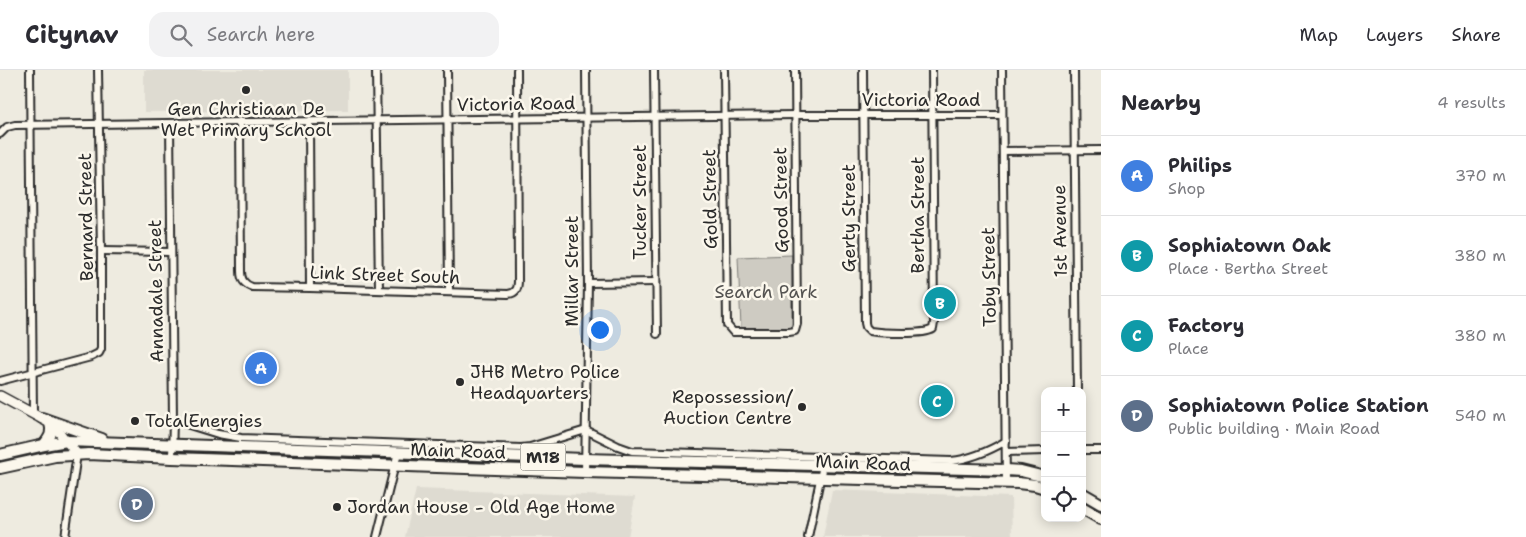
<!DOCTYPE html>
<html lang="en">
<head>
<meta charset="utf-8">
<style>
  :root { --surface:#fff; --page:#f2f2f3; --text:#2b2b33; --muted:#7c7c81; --line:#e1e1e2; --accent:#2b2b2b }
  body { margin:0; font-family:"Shantell Sans",sans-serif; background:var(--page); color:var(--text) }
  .controls { position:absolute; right:15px; bottom:15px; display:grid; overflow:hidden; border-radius:10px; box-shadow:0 2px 12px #0003 }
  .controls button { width:45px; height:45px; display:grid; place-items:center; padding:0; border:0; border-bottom:1px solid var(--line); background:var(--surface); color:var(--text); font:25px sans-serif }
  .you { position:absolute; left:599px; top:259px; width:18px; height:18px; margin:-12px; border:4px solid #fff; border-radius:50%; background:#1a73e8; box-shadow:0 0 0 8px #1a73e833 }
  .badge { display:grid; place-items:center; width:32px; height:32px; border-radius:50%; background:var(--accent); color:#fff; font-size:16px; font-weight:700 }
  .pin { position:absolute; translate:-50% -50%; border:2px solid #fff; box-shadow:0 1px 5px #0006 }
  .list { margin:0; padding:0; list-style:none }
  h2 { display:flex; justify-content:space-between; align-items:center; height:65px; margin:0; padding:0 20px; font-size:21px }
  h2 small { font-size:16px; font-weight:400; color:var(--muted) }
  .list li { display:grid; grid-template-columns:32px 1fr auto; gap:15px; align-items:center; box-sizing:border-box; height:80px; padding:0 20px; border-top:1px solid var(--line) }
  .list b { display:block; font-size:19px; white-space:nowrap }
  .list p { margin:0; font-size:16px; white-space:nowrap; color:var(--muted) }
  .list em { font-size:16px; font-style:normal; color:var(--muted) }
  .icon { flex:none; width:28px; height:28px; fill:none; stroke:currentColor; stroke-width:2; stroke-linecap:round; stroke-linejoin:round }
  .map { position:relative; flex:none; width:1101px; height:467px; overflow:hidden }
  header { display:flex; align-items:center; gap:30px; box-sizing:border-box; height:70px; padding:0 25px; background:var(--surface); border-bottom:1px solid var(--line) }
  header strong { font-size:24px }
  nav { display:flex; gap:28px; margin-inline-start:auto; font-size:18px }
  .search { width:350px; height:45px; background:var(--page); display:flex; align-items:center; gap:12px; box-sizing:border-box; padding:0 18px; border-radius:15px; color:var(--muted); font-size:19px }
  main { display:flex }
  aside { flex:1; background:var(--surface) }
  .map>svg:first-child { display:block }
</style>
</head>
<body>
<header>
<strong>Citynav</strong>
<div class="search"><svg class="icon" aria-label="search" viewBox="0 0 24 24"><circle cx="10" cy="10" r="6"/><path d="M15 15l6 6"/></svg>Search here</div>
<nav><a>Map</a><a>Layers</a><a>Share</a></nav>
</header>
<main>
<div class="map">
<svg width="1101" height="467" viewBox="0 0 1101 467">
  <rect width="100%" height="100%" fill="#eeebe0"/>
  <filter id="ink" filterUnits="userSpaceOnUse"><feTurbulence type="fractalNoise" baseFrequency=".02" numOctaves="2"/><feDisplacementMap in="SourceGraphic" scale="10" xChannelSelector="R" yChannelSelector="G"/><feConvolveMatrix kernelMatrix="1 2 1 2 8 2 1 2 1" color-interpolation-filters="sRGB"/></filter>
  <g filter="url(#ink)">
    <g fill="#dedbd1">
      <path d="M144,0H348V40L144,42Z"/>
      <path d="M416,419L502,422L635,427L628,467H405Z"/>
      <path d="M832,420L1011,427L1012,467H823Z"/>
    </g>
    <path fill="#cecbc2" stroke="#7c7b76" d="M792,185V258H741L738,187Z"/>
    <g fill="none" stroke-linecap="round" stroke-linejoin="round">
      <g stroke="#2b2b2b" stroke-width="10">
        <g id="street">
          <path d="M30,0L33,344"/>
          <path d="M376,0L379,220"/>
          <path d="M447,0L449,222"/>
          <path d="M654,0L657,264"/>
          <path d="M724,0L727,255L733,262H789L795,261L797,254L795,0"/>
          <path d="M863,0L865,253L866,257L870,261C882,263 924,265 933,259L934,253L932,0"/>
          <path d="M1002,0L1006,413"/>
          <path d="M1074,0L1077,321"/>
          <path d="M240,51L241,201C241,210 244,214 252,217L310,218L508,224C517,223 518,218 518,210L517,0"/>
          <path d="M309,51L310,218"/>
          <path d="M170,53L173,350L172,388"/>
          <path d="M0,64L7,57L15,55L795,45H1002"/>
          <path d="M1003,81L1101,80"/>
          <path d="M101,181L171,182"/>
          <path d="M588,213L656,212"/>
          <path d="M0,311L91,287L99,283L101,279V181L98,0"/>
          <path d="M173,350L218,364L241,368L521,378L530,377L586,360L618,376L632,381L951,391C971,389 989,381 1006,371"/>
          <path d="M1082,380H1101"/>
          <path d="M1006,382L1045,381"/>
          <path d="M585,402L588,213L586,0"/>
          <path d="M65,467L77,384"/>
          <path d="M377,467L398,382"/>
          <path d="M808,467L823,395"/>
        </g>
      </g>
      <g stroke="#2b2b2b" stroke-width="12">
        <path id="secondary" d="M0,326L50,353L58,361L77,384"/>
      </g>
      <g stroke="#2b2b2b" stroke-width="14">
        <g id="primary">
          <path d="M42,348L102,369"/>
          <path d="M44,375C50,367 53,363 50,353"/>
          <path d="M0,385L44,375L67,371L585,389L1006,400L1021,401L1045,407"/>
          <path d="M0,398L55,386L89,384L172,388L585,402L1018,413L1035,415L1045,418"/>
          <path d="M1082,423L1101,434"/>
          <path d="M1082,438L1101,449"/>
        </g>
      </g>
      <use href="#street" stroke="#fbf7ec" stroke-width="6"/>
      <use href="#secondary" stroke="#fbf7ec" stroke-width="9"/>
      <use href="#primary" stroke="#fbf7ec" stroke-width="10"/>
    </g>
  </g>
  <g fill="#2b2b2b" stroke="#fbf7ec" stroke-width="2">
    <circle cx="246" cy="20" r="5"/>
    <circle cx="460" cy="312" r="5"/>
    <circle cx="802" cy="337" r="5"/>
    <circle cx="135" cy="351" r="5"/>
    <circle cx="337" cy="437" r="5"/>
  </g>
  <g text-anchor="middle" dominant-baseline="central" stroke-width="5" stroke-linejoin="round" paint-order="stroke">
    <rect fill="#fbf7ec" stroke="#696865" stroke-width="1" x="520.5" y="373.5" width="45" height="27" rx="4"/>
    <g font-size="16" font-weight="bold" fill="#2b2b2b">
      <text x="543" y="387">M18</text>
    </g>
    <g font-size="18" fill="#2b2b2b" stroke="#fbf7ec">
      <text x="921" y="30">Victoria Road</text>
      <text transform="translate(516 34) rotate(-1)">Victoria Road</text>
      <text transform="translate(710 129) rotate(-91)">Gold Street</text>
      <text transform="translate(781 130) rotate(-91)">Good Street</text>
      <text transform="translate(640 132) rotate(-90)">Tucker Street</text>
      <text transform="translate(918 145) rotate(-90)">Bertha Street</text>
      <text transform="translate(86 147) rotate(-91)">Bernard Street</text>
      <text transform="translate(849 148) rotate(-90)">Gerty Street</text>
      <text transform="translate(1060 161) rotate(-91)">1st Avenue</text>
      <text transform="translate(572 201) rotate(-90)">Millar Street</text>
      <text transform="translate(385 205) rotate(2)">Link Street South</text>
      <text transform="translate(989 207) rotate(-91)">Toby Street</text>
      <text transform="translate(156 221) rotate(-91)">Annadale Street</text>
      <text transform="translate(458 381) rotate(2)">Main Road</text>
      <text transform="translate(863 393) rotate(2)">Main Road</text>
    </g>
    <g font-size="18" fill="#2b2b2b" stroke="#fbf7ec" text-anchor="start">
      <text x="246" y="39" text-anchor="middle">Gen Christiaan De<tspan x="246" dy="21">Wet Primary School</tspan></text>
      <text x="470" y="302">JHB Metro Police<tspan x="470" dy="21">Headquarters</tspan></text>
      <text x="792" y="327" text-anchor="end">Repossession/<tspan x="792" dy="21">Auction Centre</tspan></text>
      <text x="145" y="351">TotalEnergies</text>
      <text x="347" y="437">Jordan House - Old Age Home</text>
    </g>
    <g font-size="18" fill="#545351" stroke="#fbf7ec">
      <text x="766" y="222">Search Park</text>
    </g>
  </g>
</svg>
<div class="controls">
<button>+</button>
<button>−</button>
<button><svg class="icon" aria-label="locate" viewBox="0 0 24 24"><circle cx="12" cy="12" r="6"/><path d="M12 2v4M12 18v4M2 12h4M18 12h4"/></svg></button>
</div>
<div class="you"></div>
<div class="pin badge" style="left:261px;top:298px;background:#3f7fe0">A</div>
<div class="pin badge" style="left:940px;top:233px;background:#0f9aa8">B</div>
<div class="pin badge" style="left:937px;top:331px;background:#0f9aa8">C</div>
<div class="pin badge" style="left:137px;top:434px;background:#5c6f8a">D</div>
</div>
<aside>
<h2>Nearby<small>4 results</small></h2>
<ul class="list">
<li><span class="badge" style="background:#3f7fe0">A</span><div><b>Philips</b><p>Shop</p></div><em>370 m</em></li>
<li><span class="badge" style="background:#0f9aa8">B</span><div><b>Sophiatown Oak</b><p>Place · Bertha Street</p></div><em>380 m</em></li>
<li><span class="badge" style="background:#0f9aa8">C</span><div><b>Factory</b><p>Place</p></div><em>380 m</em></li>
<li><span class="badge" style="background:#5c6f8a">D</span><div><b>Sophiatown Police Station</b><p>Public building · Main Road</p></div><em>540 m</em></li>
</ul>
</aside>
</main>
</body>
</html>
